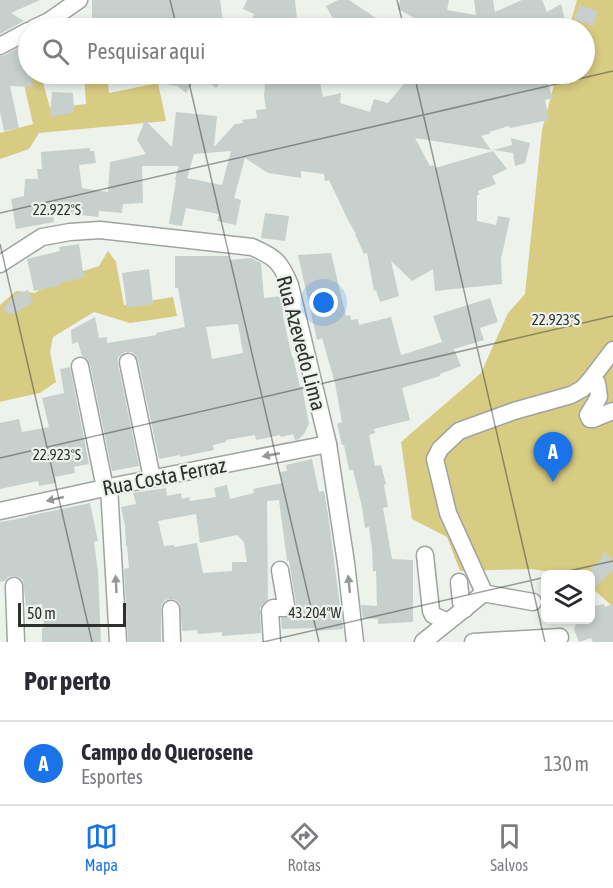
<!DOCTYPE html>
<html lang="pt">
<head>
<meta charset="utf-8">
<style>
  :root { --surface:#fff; --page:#f7f7f7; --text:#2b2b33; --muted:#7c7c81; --line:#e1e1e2; --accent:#1a73e8 }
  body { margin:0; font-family:"Asap Condensed",sans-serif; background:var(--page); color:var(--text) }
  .controls { position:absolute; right:18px; bottom:18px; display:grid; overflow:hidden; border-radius:9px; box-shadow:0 3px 9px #0003 }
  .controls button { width:54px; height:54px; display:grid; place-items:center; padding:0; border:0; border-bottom:2px solid var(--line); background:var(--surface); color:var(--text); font:30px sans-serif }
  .scale { position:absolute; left:18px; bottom:15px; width:108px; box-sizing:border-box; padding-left:6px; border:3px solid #2e302e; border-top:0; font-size:16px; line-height:21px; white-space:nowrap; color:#2e302e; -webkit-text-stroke:4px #edf2ed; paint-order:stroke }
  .you { position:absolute; left:324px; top:303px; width:21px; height:21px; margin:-15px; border:4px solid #fff; border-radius:50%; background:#1a73e8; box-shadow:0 0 0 9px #1a73e833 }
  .badge { display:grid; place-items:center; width:39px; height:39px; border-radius:50%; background:var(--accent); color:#fff; font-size:20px; font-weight:700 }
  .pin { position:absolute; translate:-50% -50px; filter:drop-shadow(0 2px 3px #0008) }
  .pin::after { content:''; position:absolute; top:32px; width:21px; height:18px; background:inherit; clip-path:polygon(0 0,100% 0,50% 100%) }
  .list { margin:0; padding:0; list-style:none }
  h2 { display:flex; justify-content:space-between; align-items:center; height:78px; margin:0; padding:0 24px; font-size:26px }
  h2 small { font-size:20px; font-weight:400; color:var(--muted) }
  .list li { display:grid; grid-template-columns:39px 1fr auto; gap:18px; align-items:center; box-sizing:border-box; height:84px; padding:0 24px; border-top:2px solid var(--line) }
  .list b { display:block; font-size:22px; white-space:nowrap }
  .list p { margin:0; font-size:20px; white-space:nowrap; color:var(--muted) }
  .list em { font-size:20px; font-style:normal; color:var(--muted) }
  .icon { flex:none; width:33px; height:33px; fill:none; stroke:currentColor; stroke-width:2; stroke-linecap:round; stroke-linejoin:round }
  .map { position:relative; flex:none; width:613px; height:642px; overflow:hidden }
  .search { position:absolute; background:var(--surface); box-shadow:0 3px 9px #0003; left:18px; right:18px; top:18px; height:66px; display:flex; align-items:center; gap:15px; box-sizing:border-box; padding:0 21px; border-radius:33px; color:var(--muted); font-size:22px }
  .sheet { height:162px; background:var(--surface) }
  nav { display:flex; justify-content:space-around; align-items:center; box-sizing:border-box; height:84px; border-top:2px solid var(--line); background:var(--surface); font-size:16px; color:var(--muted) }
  nav a { display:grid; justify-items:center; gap:3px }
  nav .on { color:var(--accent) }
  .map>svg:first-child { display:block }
</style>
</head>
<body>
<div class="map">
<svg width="613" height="642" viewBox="0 0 613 642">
  <rect width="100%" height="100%" fill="#edf2ed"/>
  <g fill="#d8cb82">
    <path d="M577,0H613V607L591,587L590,574H568L530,569L460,571L447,537L412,519L401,442L481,373L508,313L525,294L542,130L557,74H584V28H569Z"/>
    <path d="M84,74H107L109,93L158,83L166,121L39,133L29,149L0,159V133L33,124L23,80L41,75L50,108L86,104Z"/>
    <path d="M108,251L116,262L124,305L173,297L177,316L130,323L94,312L53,337L50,352L56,382L40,393L12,399L0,402V305L16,291L35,293L55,280L99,266Z"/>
  </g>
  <g fill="#c8d0cd" fill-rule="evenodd">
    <path d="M0,0H40L11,13L24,21L0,34Z"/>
    <path d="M92,0H220L224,28H92Z"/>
    <path d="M247,0H295L298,28H260V25L250,23L254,14L243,9Z"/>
    <path d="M338,0H349L391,28H338L326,6Z"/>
    <path d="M400,0H449L447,10L476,15L474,0H493L495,12L522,0H542L547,12L561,4L567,28H432L398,9Z"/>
    <path d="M580,5L598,11L593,26L574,19Z"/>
    <path d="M25,44H28V74H31L33,87L10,86L19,128L4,131L0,112V56L5,55Z"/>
    <path d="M141,74H199L186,93L177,86L141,80Z"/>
    <path d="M200,74H228L216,88Z"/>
    <path d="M266,74H318L323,97L341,93L340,103L370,112L374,99L388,103L412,74H454V75L472,74H544L553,98L545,100L549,120L510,128L509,126L489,132L491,133L481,136L491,150L415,138L430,166L434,165L435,168L493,151L507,169L492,176L496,184L478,191L479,195H477V221L496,225L498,216L510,218L501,259L502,284L435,291L433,269L412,281L391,261L399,296L380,302L376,290L374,291L367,253L364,254L355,234H356L348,220L329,180L325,181L324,174L301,171V178L268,173L245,158L234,198L241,200L236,225L217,221L219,214L186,208L182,226L169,224L176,180L175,179L179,166H142L143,203L123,204L122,213L99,211L98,217L81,215L53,214L54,222L16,229L11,199L24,196L25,179H38L37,169H42L41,152L90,148V151H94L96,163L79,165L82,188L108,192L110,162L146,154L137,140L145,120L172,147L176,112L217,116L214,147L235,124L243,123L242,120L257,118L256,110L266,109L264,95ZM231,151L222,185L187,178L194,154Z"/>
    <path d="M52,92L73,93L74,112L63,115L50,116Z"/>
    <path d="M511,138L530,143L525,163L515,166L513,153L493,150L512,145Z"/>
    <path d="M265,213L289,216L285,241L261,238Z"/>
    <path d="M79,244L84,278L61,282V285L34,291L27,259L60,251L59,247Z"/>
    <path d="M331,253L346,316L350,315L351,320L358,319L359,325L391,317L401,355L442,342L433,316L490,298L498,322L480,328L484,340L454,349L461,366L440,374V376L402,388L410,420L374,429L375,433L369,435L375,466L381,465L386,484L384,485L388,507L383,508L392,559L413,560V622L378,624V619L363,618L361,605L377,606L376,571H373L372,549L369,527L365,528L362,507L353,470H349L344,445H342L337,424L342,422L335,383L322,338L317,340L298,255Z"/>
    <path d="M175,256H229V260L251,258L261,263L264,298L282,296L283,316L292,357H293L300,387L302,386L309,424L304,434L299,439L295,440L293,434L281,437L280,435L256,440L255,435L226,440V442L213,445L214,450L180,457V455L159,459L138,360L136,356L132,352H125L121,355L118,358V364L139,466L112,471L90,364L87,359L82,356L78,342L72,344L71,330L95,317L99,338L107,337V343L157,335L156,333L185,327L178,288H175ZM238,324L243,353L212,359L206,327Z"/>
    <path d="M149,269L153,304L127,308L122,273Z"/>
    <path d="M28,290L33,302L14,314L6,313L4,307L16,294Z"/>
    <path d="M70,367L89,464L74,467L75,473L55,477L56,483L39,486L38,481L0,489V423L19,419L22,432L49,427L42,398L64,393L60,369Z"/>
    <path d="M312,459L319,492L324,491L328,514L343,629L316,631V628L282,629L281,618L288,617L292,614L295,610L296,603L289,561H287L279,500L267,501L268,599L260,608L261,633L222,636V632L198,634L197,630L182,631L180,604L176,600L170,599L165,600L162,604L161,609V642H128L124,569L129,568L127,546H126L125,526L121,507L136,504L133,493L166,488L167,496L181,493L182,499L189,497L190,501L216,497L214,488L227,485L230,499L254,493L253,489L282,483L280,472L287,471L286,465ZM196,514L200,543L237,535L244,542L247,562H232V571L203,573L197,543L174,547V545L164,546L158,521Z"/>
    <path d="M90,503L98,541L94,542L98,572L101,642H42V628H44L42,604L26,606L23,580L19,577L13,576L8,577L5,581L0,582V522L28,517V516Z"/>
    <path d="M603,550L613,561V570L591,592V567L594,566L602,559Z"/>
    <path d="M604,604L605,607L613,604V642H593L591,638L579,642L574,630L577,620H591V607Z"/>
  </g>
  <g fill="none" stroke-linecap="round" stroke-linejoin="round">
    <g stroke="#9fa4a0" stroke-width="19">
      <g id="minor">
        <path d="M34,28L49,21L79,0"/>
        <path d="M0,46L28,31"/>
        <path d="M0,264L42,237L70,232L100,230L252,247C275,257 280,261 290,285L328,444L346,563L355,642"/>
        <path d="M128,362L152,478"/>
        <path d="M80,366L105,488"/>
        <path d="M591,379L597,383L599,397L588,415L590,419H593L613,411"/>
        <path d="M109,487L118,642"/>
        <path d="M0,511L109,487L328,444"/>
        <path d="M425,555L431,611L433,615L448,622"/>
        <path d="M459,582L461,602L465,609"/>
        <path d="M14,586L16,642"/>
        <path d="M482,593L533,602"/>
        <path d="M171,609L172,642"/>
        <path d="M272,642L270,611L273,608H284L286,605L280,570"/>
        <path d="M423,642L479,597L482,593V588L448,513L435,459L440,449L459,431L514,411L571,395L582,389L591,379L613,350"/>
        <path d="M473,642L560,637"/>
      </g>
    </g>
    <use href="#minor" stroke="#fff" stroke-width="16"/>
  </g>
  <defs><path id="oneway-solid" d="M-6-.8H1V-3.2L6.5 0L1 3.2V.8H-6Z" transform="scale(1.5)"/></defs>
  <g fill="#969896">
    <use href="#oneway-solid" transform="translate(271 455) rotate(169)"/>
    <use href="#oneway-solid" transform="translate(55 499) rotate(167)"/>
    <use href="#oneway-solid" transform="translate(116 584) rotate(-93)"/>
    <use href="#oneway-solid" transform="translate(349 584) rotate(-96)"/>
  </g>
  <path fill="none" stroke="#2e302e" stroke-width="1.5" stroke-opacity="0.45" d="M170,0L177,28M397,0L404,28M187,74L319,642M414,74L545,642M0,213L613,71M0,244L92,642M0,458L613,316M555,574L613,561M263,642L546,577"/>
  <g text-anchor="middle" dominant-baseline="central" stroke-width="4.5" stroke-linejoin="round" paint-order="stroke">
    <g font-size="21" fill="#2e302e" stroke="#edf2ed">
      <text transform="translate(302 343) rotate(75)">Rua Azevedo Lima</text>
      <text transform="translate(164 476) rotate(-11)">Rua Costa Ferraz</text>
    </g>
  </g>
  <g font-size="15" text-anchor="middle" fill="#2e302e" stroke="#edf2ed" stroke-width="4.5" stroke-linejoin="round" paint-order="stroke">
    <text x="57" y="215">22.922°S</text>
    <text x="556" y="325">22.923°S</text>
    <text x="57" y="460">22.923°S</text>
    <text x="315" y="618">43.204°W</text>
  </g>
</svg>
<div class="controls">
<button><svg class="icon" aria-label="layers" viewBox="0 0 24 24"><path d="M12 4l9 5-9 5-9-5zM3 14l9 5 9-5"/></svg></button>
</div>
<div class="scale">50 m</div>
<div class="you"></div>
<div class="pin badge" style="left:553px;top:482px">A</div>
<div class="search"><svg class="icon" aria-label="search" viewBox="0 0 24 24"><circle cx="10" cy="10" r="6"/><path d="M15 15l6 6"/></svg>Pesquisar aqui</div>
</div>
<section class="sheet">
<h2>Por perto<small></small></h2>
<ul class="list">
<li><span class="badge">A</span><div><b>Campo do Querosene</b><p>Esportes</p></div><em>130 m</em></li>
</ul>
</section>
<nav>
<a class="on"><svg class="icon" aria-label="map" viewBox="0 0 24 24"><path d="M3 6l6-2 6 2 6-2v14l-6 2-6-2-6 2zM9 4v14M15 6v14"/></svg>Mapa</a>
<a><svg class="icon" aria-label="directions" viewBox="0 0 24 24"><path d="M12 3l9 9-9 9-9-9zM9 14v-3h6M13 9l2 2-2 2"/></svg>Rotas</a>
<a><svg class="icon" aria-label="saved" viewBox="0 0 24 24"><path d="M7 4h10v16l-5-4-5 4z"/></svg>Salvos</a>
</nav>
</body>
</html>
